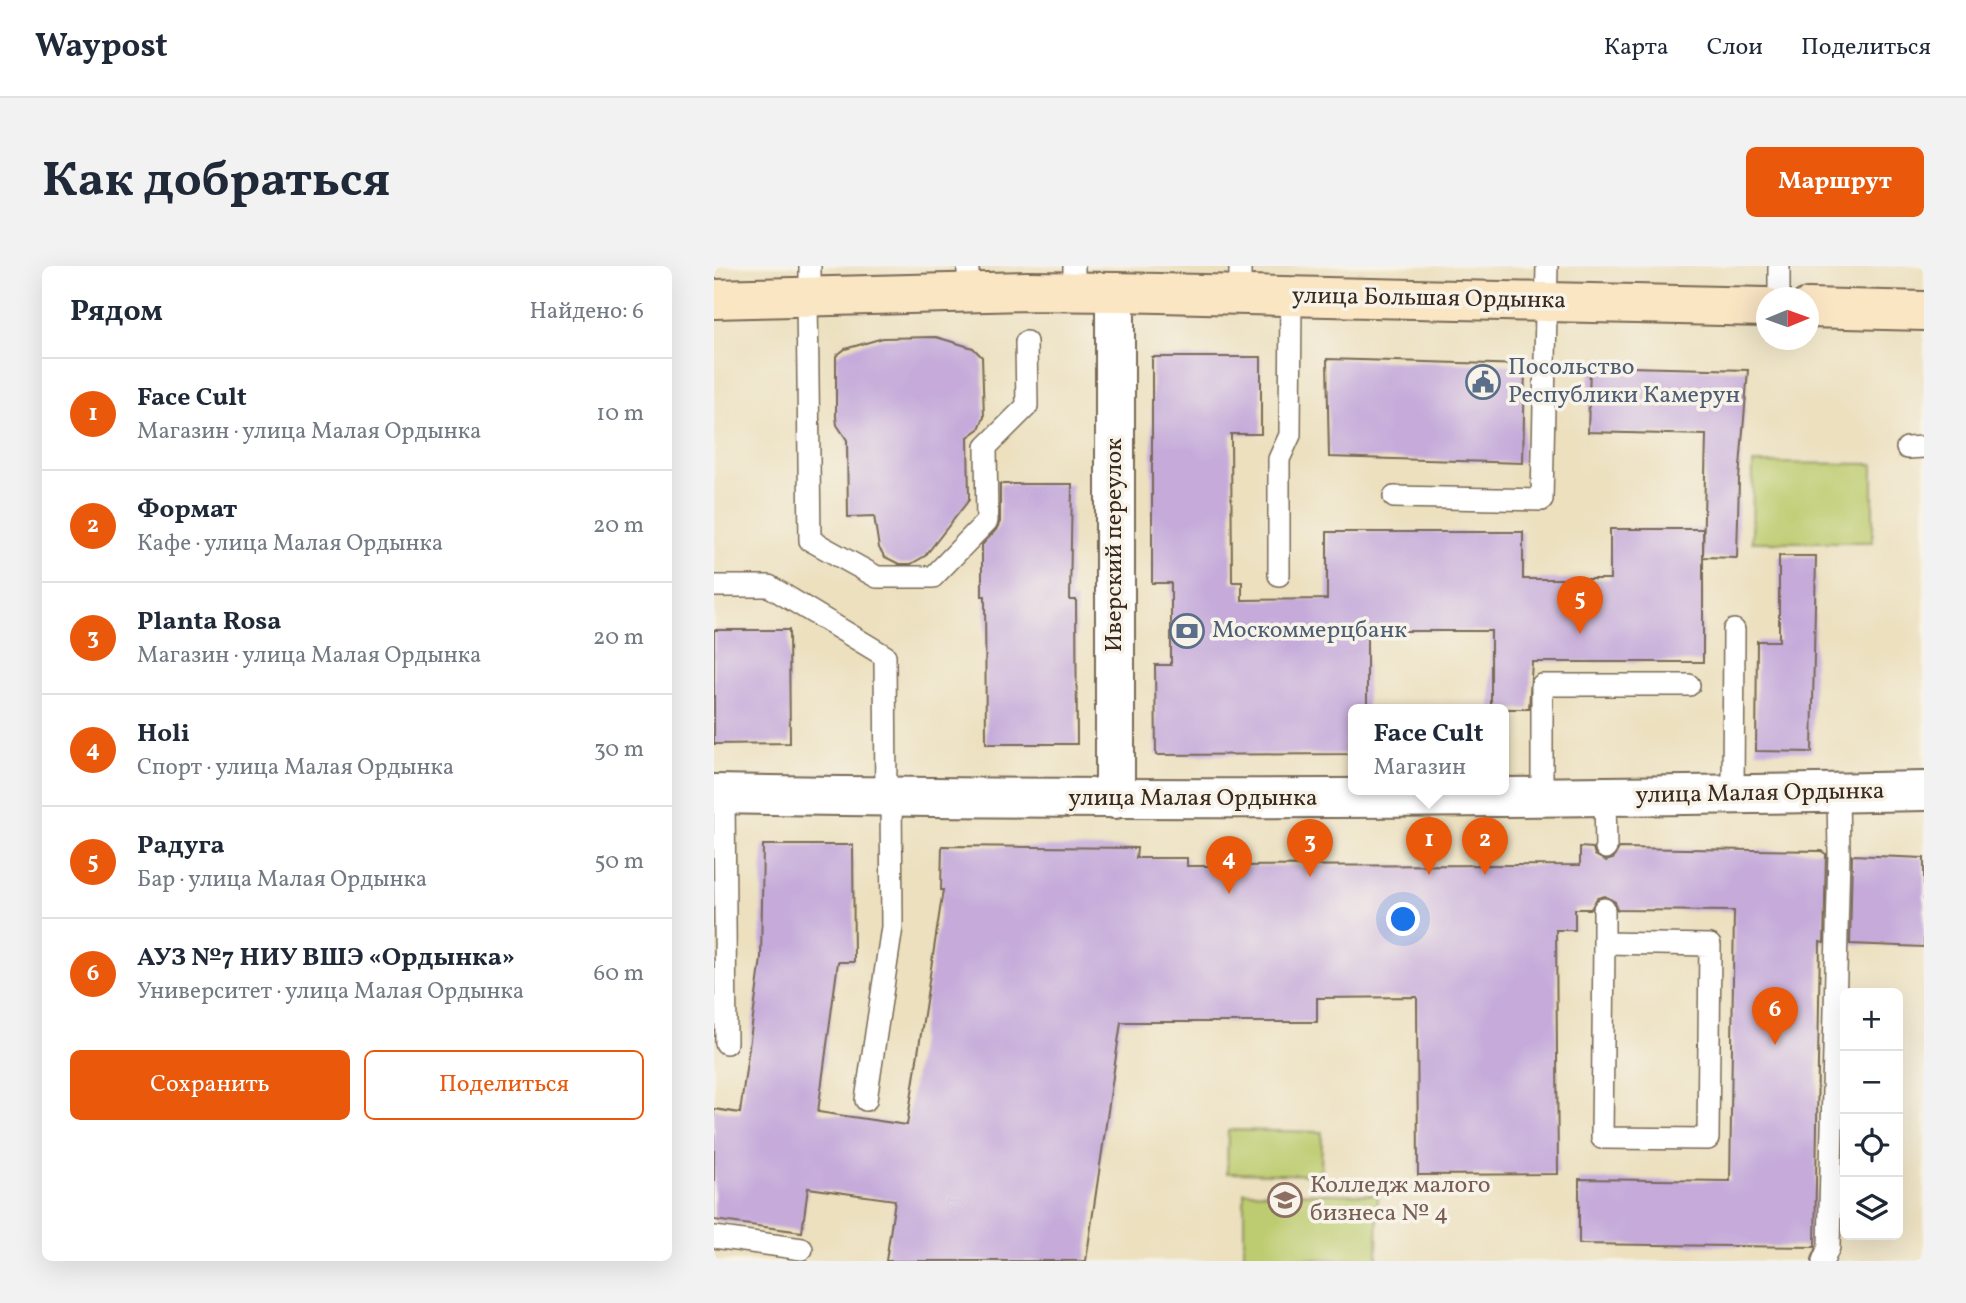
<!DOCTYPE html>
<html lang="ru">
<head>
<meta charset="utf-8">
<style>
  :root { --surface:#fff; --page:#f2f2f3; --text:#1f2937; --muted:#747a83; --line:#e0e1e3; --accent:#ea580c }
  body { margin:0; font-family:Vollkorn,serif; background:var(--page); color:var(--text) }
  .controls { position:absolute; right:21px; bottom:21px; display:grid; overflow:hidden; border-radius:10px; box-shadow:0 7px 28px #0002 }
  .controls button { width:63px; height:63px; display:grid; place-items:center; padding:0; border:0; border-bottom:2px solid var(--line); background:var(--surface); color:var(--text); font:35px sans-serif }
  .compass { position:absolute; left:1042px; top:21px; width:63px; height:63px; border-radius:50%; background:var(--surface); box-shadow:0 7px 28px #0002; rotate:89deg }
  .you { position:absolute; left:690px; top:654px; width:24px; height:24px; margin:-18px; border:5px solid #fff; border-radius:50%; background:#1a73e8; box-shadow:0 0 0 10px #1a73e833 }
  .badge { display:grid; place-items:center; width:46px; height:46px; border-radius:50%; background:var(--accent); color:#fff; font-size:23px; font-weight:700 }
  .pin { position:absolute; translate:-50% -58px; filter:drop-shadow(0 2px 4px #0008) }
  .pin::after { content:''; position:absolute; top:37px; width:24px; height:21px; background:inherit; clip-path:polygon(0 0,100% 0,50% 100%) }
  .popup { position:absolute; left:634px; top:438px; width:161px; height:91px; box-sizing:border-box; display:grid; place-content:center; border-radius:10px; background:var(--surface); filter:drop-shadow(0 2px 5px #0005); font-size:23px; white-space:nowrap; color:var(--muted) }
  .popup b { font-size:26px; color:var(--text) }
  .popup::after { content:''; position:absolute; left:50%; top:100%; margin-left:-14px; border:14px solid transparent; border-top-color:var(--surface) }
  .list { margin:0; padding:0; list-style:none }
  h2 { display:flex; justify-content:space-between; align-items:center; height:91px; margin:0; padding:0 28px; font-size:30px }
  h2 small { font-size:23px; font-weight:400; color:var(--muted) }
  .list li { display:grid; grid-template-columns:46px 1fr auto; gap:21px; align-items:center; box-sizing:border-box; height:112px; padding:0 28px; border-top:2px solid var(--line) }
  .list b { display:block; font-size:26px; white-space:nowrap }
  .list p { margin:0; font-size:23px; white-space:nowrap; color:var(--muted) }
  .list em { font-size:23px; font-style:normal; color:var(--muted) }
  .actions { display:flex; gap:14px; padding:21px 28px }
  .actions a { flex:1; padding:16px 0; border:2px solid var(--accent); border-radius:10px; text-align:center; font-size:24px; color:var(--accent) }
  .actions .main { background:var(--accent); color:#fff }
  .icon { flex:none; width:38px; height:38px; fill:none; stroke:currentColor; stroke-width:2; stroke-linecap:round; stroke-linejoin:round }
  .map { position:relative; flex:none; width:1210px; height:995px; overflow:hidden; border-radius:10px }
  header { display:flex; align-items:center; gap:42px; box-sizing:border-box; height:98px; padding:0 35px; background:var(--surface); border-bottom:2px solid var(--line) }
  header strong { font-size:33px }
  nav { display:flex; gap:38px; margin-inline-start:auto; font-size:24px }
  .intro { display:flex; align-items:center; justify-content:space-between; box-sizing:border-box; height:168px; padding:0 42px }
  h1 { margin:0; font-size:49px }
  .button { padding:18px 32px; border-radius:10px; background:var(--accent); color:#fff; font-size:24px; font-weight:700 }
  main { display:flex; gap:42px; padding:0 42px }
  aside { flex:1; background:var(--surface); border-radius:10px; box-shadow:0 7px 28px #0002 }
  .map>svg:first-child { display:block }
</style>
</head>
<body>
<header>
<strong>Waypost</strong>
<nav><a>Карта</a><a>Слои</a><a>Поделиться</a></nav>
</header>
<div class="intro"><h1>Как добраться</h1><a class="button">Маршрут</a></div>
<main>
<aside>
<h2>Рядом<small>Найдено: 6</small></h2>
<ul class="list">
<li><span class="badge">1</span><div><b>Face Cult</b><p>Магазин · улица Малая Ордынка</p></div><em>10 m</em></li>
<li><span class="badge">2</span><div><b>Формат</b><p>Кафе · улица Малая Ордынка</p></div><em>20 m</em></li>
<li><span class="badge">3</span><div><b>Planta Rosa</b><p>Магазин · улица Малая Ордынка</p></div><em>20 m</em></li>
<li><span class="badge">4</span><div><b>Holi</b><p>Спорт · улица Малая Ордынка</p></div><em>30 m</em></li>
<li><span class="badge">5</span><div><b>Радуга</b><p>Бар · улица Малая Ордынка</p></div><em>50 m</em></li>
<li><span class="badge">6</span><div><b>АУЗ №7 НИУ ВШЭ «Ордынка»</b><p>Университет · улица Малая Ордынка</p></div><em>60 m</em></li>
</ul>
<div class="actions"><a class="main">Сохранить</a><a>Поделиться</a></div>
</aside>
<div class="map">
<svg width="1210" height="995" viewBox="0 0 1210 995">
  <rect width="100%" height="100%" fill="#f7f3e8"/>
  <filter id="ink" filterUnits="userSpaceOnUse"><feTurbulence type="fractalNoise" baseFrequency=".0143" numOctaves="2"/><feDisplacementMap in="SourceGraphic" scale="14" xChannelSelector="R" yChannelSelector="G"/><feConvolveMatrix kernelMatrix="1 2 1 2 8 2 1 2 1" color-interpolation-filters="sRGB"/></filter>
  <filter id="wash" filterUnits="userSpaceOnUse"><feTurbulence type="fractalNoise" baseFrequency=".00686" numOctaves="4" result="noise"/><feDisplacementMap in="SourceGraphic" scale="28" xChannelSelector="R" yChannelSelector="G"/><feGaussianBlur stdDeviation="1.57" result="paint"/><feColorMatrix in="noise" values="0 0 0 0 0 0 0 0 0 0 0 0 0 0 0 0 0 1.4 0 .05"/><feComposite in="paint" operator="in"/></filter>
  <g filter="url(#wash)">
    <rect width="100%" height="100%" fill="#ece0bf"/>
    <g fill="#bdcc6f" stroke="#7c7b46" stroke-width="2">
      <path d="M1039,197L1159,198V276H1038Z"/>
      <path d="M514,864L608,866L607,909L513,907Z"/>
      <path d="M530,926L664,929L663,994L530,991Z"/>
    </g>
    <g id="blocks">
      <g fill="#c5aada">
        <path d="M222,71L259,82L268,91L270,151L265,163L254,171L255,234L211,290L197,298H185L171,291L165,282L160,250L134,251L133,174L123,159L122,151V90L131,83L169,72Z"/>
        <path d="M438,91H547V168H517L518,316H528V334L613,333V266H809V313H896V263H989V396H818L815,443H777V365H653V443H640V488L442,489L441,399H457V317H438Z"/>
        <path d="M613,93L811,99L809,197L615,191Z"/>
        <path d="M876,100L1034,104L1025,213L1023,292L989,291L992,169L874,166Z"/>
        <path d="M286,218H358L356,334H362L363,478H272L271,330H268V279L282,264L286,256Z"/>
        <path d="M1065,290H1102L1098,486L1042,485L1043,375H1065Z"/>
        <path d="M0,364H75L76,477L0,478Z"/>
        <path d="M49,579H139L140,696H124L104,846L193,859L229,624H227L228,580L423,582L422,592H473V600L866,599V581L879,582L881,589L892,595L899,593L905,582L1107,585L1112,588L1110,677L1106,676L1101,979V981L865,978V913L1016,915L1020,645L903,644L901,636L891,630L883,632L877,643H861V664H842L844,908L704,909L703,731L603,732V756H407L372,995H172L181,934L94,922L88,966L0,954V843L26,847L47,693Z"/>
        <path d="M1138,589L1210,592V681L1136,678Z"/>
      </g>
    </g>
  </g>
  <g filter="url(#ink)">
    <use href="#blocks" fill-opacity="0" stroke="#796a56" stroke-width="2"/>
    <g fill="none" stroke-linecap="round" stroke-linejoin="round">
      <g stroke="#796a56" stroke-width="24">
        <g id="service">
          <path d="M96,0V31"/>
          <path d="M254,0V27"/>
          <path d="M360,0V26"/>
          <path d="M526,0V28"/>
          <path d="M93,31L96,274L163,311H219L273,255L272,181L313,140L312,76"/>
          <path d="M1065,32V0"/>
          <path d="M1193,182L1210,181"/>
          <path d="M680,231L828,234L833,0"/>
          <path d="M565,309V193L576,169L577,29"/>
          <path d="M0,320H55L171,390L172,531"/>
          <path d="M10,528L12,777"/>
          <path d="M1019,528L1020,364"/>
          <path d="M828,531V419H975"/>
          <path d="M891,531L892,582"/>
          <path d="M890,677L888,872L994,873L996,679L890,677V643"/>
          <path d="M152,834L178,661L177,531"/>
          <path d="M0,971L88,983"/>
          <path d="M1109,995L1115,981L1125,588L1124,527"/>
        </g>
      </g>
      <g stroke="#796a56" stroke-width="42">
        <g id="minor">
          <path d="M401,26V533"/>
          <path d="M0,528C403,535 807,533 1210,525"/>
        </g>
      </g>
      <g stroke="#796a56" stroke-width="42">
        <g id="secondary">
          <path d="M0,33L313,25L401,26L1052,41"/>
          <path d="M1094,42L1210,45"/>
        </g>
      </g>
      <use href="#service" stroke="#fff" stroke-width="21"/>
      <use href="#minor" stroke="#fff" stroke-width="38"/>
      <use href="#secondary" stroke="#fbe6c4" stroke-width="38"/>
    </g>
  </g>
  <defs>
    <g id="civic-ring" transform="scale(1.75)"><circle r="9.5" fill="#f7f3e8" stroke="#5c6f8a" stroke-width="1.5"/><path d="M-.6-6.5H3V-4.5H.6V-3L4-1V1h2V6H-6V1h2V-1L-.6-3ZM-1.2 2.5V6h2.4V2.5Z" fill="#5c6f8a"/></g>
    <g id="bank-ring" transform="scale(1.75)"><circle r="9.5" fill="#f7f3e8" stroke="#5c6f8a" stroke-width="1.5"/><path d="M-6-4H6V4H-6ZM0-2.3a2.3 2.3 0 1 0 0 4.6a2.3 2.3 0 1 0 0-4.6Z" fill="#5c6f8a"/></g>
    <g id="university-ring" transform="scale(1.75)"><circle r="9.5" fill="#f7f3e8" stroke="#8d6e63" stroke-width="1.5"/><path d="M0-5L7-2L0 1L-7-2ZM-4 1L0 2.5L4 1V4Q0 6-4 4Z" fill="#8d6e63"/></g>
  </defs>
  <g fill-rule="evenodd">
    <use href="#civic-ring" x="769" y="116"/>
    <use href="#bank-ring" x="473" y="365"/>
    <use href="#university-ring" x="571" y="934"/>
  </g>
  <g text-anchor="middle" dominant-baseline="central" stroke-width="7" stroke-linejoin="round" paint-order="stroke">
    <g font-size="24" fill="#3b2a1e" stroke="#f7f3e8">
      <text transform="translate(715 33) rotate(1)">улица Большая Ордынка</text>
      <text transform="translate(401 279) rotate(-90)">Иверский переулок</text>
      <text transform="translate(1046 528) rotate(-1)">улица Малая Ордынка</text>
      <text x="479" y="533">улица Малая Ордынка</text>
    </g>
    <g font-size="24" fill="#4e5e75" stroke="#f7f3e8" text-anchor="start">
      <text x="794" y="102">Посольство<tspan x="794" dy="28">Республики Камерун</tspan></text>
      <text x="498" y="365">Москоммерцбанк</text>
    </g>
    <g font-size="24" fill="#785e54" stroke="#f7f3e8" text-anchor="start">
      <text x="596" y="920">Колледж малого<tspan x="596" dy="28">бизнеса № 4</tspan></text>
    </g>
  </g>
</svg>
<div class="controls">
<button>+</button>
<button>−</button>
<button><svg class="icon" aria-label="locate" viewBox="0 0 24 24"><circle cx="12" cy="12" r="6"/><path d="M12 2v4M12 18v4M2 12h4M18 12h4"/></svg></button>
<button><svg class="icon" aria-label="layers" viewBox="0 0 24 24"><path d="M12 4l9 5-9 5-9-5zM3 14l9 5 9-5"/></svg></button>
</div>
<svg class="compass" viewBox="-18 -18 36 36"><path d="M0-13l5 13h-10z" fill="#e53935"/><path d="M0 13l5-13h-10z" fill="#747a83"/></svg>
<div class="you"></div>
<div class="pin badge" style="left:715px;top:609px">1</div>
<div class="popup"><b>Face Cult</b>Магазин</div>
<div class="pin badge" style="left:771px;top:609px">2</div>
<div class="pin badge" style="left:596px;top:611px">3</div>
<div class="pin badge" style="left:515px;top:628px">4</div>
<div class="pin badge" style="left:866px;top:368px">5</div>
<div class="pin badge" style="left:1061px;top:779px">6</div>
</div>
</main>
</body>
</html>
